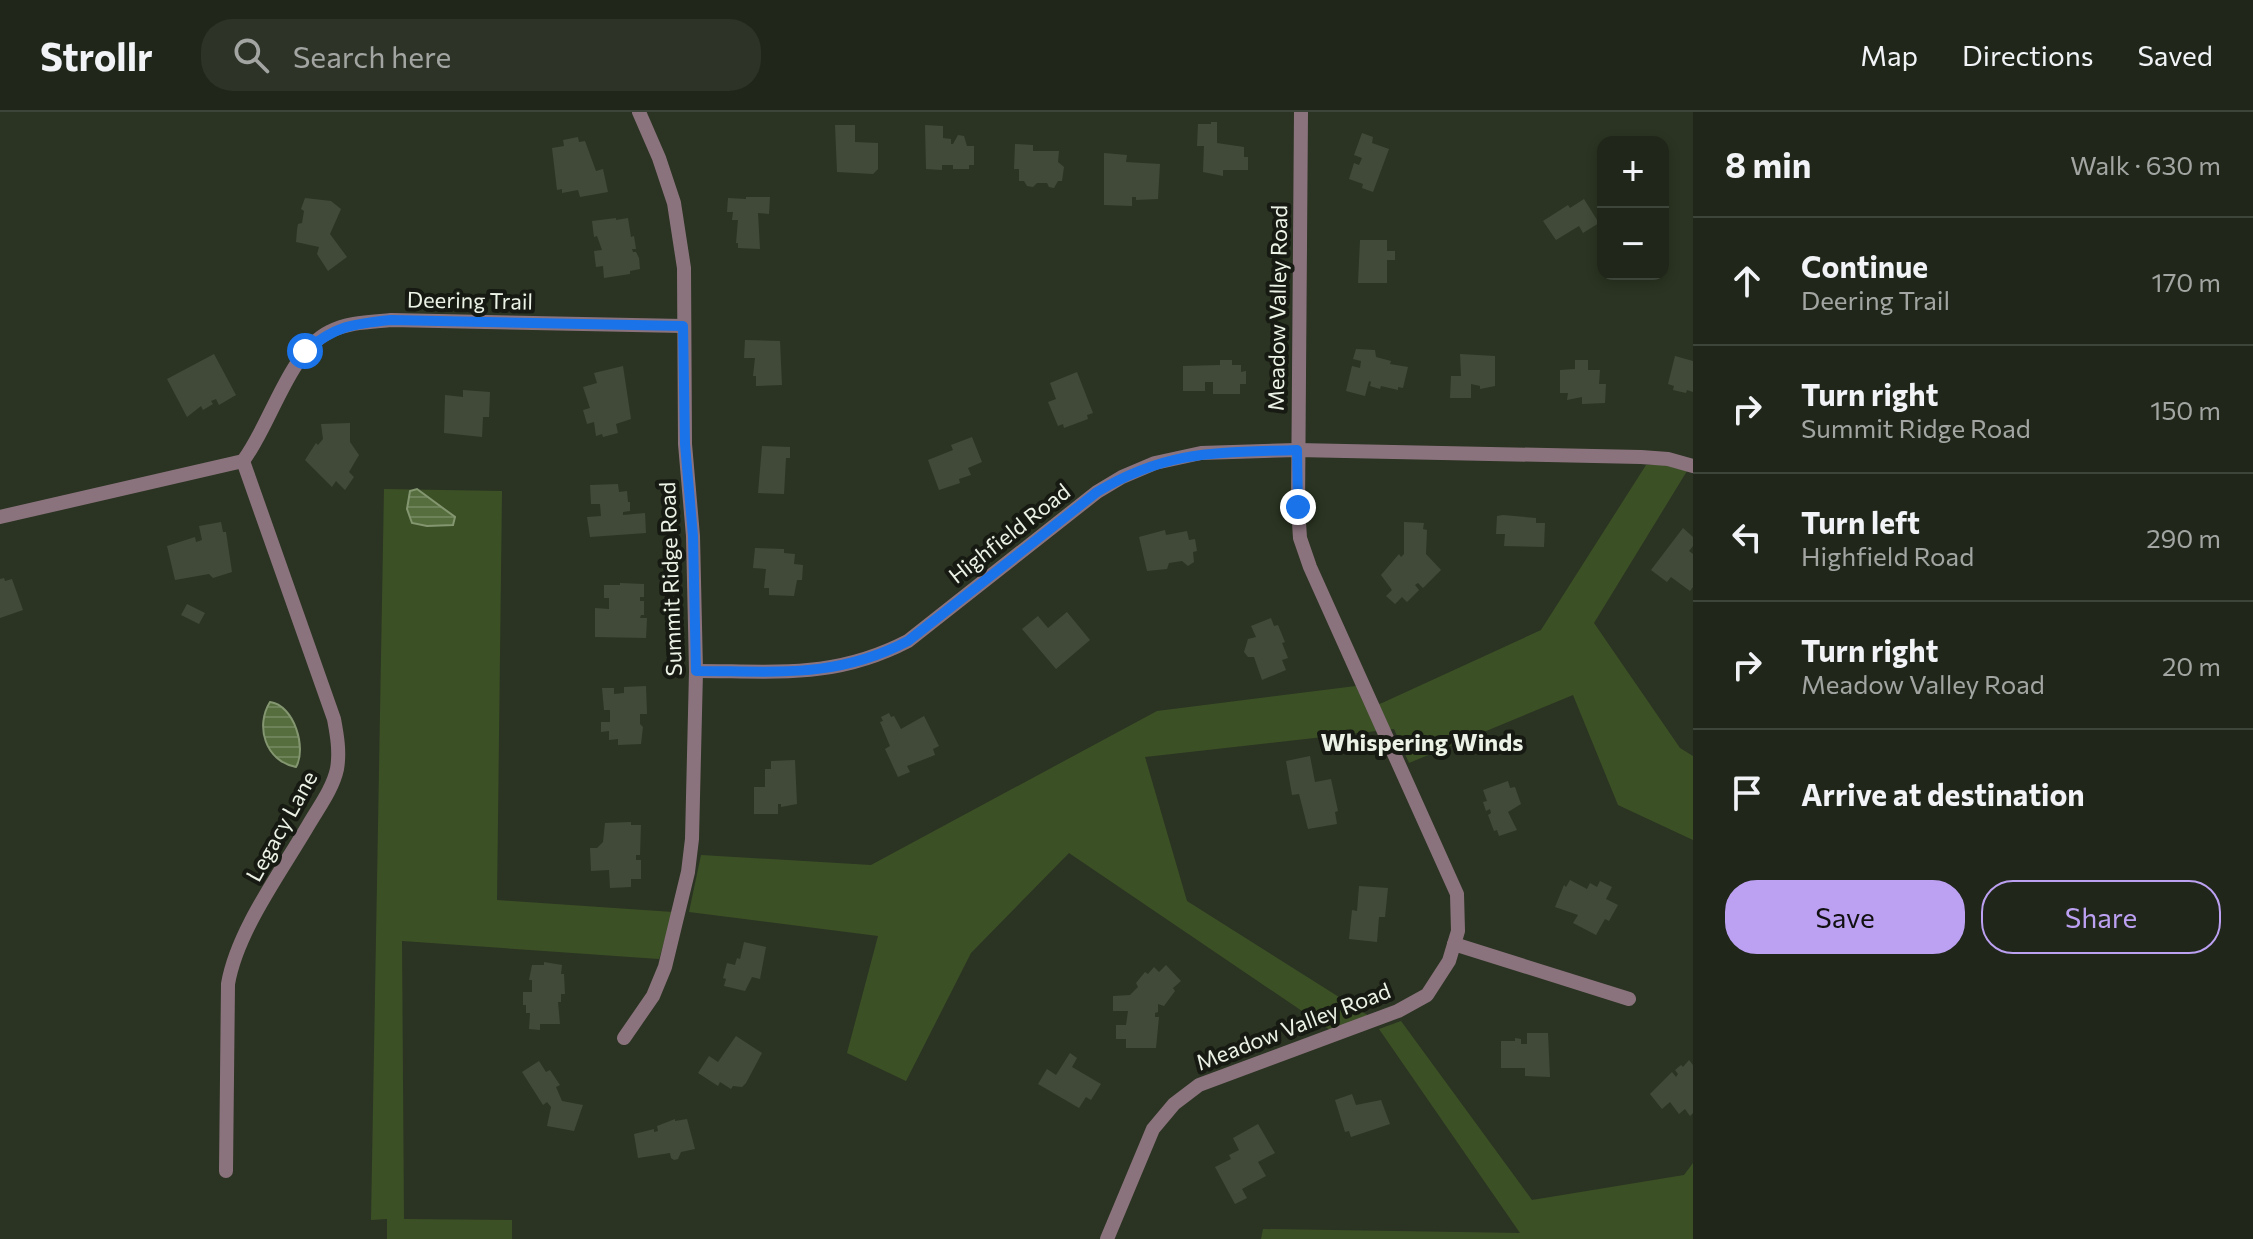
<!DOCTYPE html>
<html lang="en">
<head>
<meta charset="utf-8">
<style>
  :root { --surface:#20271a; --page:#2d3327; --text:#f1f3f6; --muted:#a2a5a2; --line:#3d4439; --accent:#bca0f2 }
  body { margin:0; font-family:Commissioner,sans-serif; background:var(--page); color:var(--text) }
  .controls { position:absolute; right:24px; top:24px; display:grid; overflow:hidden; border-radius:16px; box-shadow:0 4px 12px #0003 }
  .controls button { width:72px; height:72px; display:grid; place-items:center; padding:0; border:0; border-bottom:2px solid var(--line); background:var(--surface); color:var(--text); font:40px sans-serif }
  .stop { position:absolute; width:24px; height:24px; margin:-18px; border:6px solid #1a73e8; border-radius:50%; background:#fff }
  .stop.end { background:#1a73e8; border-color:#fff; box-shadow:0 2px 8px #0008 }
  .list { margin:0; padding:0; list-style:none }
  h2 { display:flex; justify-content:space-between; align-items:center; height:104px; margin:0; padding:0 32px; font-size:34px }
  h2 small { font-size:26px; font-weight:400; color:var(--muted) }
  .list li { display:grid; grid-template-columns:52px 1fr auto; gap:24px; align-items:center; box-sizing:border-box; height:128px; padding:0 32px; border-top:2px solid var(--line) }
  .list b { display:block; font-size:30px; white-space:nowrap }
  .list p { margin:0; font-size:26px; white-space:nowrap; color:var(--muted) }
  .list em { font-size:26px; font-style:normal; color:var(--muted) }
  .actions { display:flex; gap:16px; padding:24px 32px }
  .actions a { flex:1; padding:18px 0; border:2px solid var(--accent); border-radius:32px; text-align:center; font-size:28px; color:var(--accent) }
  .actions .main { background:var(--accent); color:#111 }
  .icon { flex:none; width:44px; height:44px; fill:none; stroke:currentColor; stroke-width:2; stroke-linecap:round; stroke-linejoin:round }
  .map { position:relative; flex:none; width:1693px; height:1127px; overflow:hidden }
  header { display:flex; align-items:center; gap:48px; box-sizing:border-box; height:112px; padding:0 40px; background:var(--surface); border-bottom:2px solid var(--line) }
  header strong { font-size:38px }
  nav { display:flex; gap:44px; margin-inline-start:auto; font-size:28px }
  .search { width:560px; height:72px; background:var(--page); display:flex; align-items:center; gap:20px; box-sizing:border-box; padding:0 28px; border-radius:32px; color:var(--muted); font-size:30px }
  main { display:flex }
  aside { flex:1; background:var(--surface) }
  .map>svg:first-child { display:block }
</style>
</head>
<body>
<header>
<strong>Strollr</strong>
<div class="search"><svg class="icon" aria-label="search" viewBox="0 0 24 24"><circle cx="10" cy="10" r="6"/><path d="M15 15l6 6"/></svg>Search here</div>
<nav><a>Map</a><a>Directions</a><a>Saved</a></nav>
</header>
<main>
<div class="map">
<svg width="1693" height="1127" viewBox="0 0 1693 1127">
  <defs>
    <pattern id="water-rules" width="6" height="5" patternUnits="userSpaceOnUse" patternTransform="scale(2)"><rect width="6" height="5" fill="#566e3e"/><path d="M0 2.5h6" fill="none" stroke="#6e835a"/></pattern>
  </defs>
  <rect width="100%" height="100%" fill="#2b3422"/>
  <g fill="#3c5026">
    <path d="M1646,353H1664L1687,359L1594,511L1680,636L1693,644V728L1618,693L1573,583L1409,651L1394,617L1145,645L1187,789L1369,904L1330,918L1069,741L971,841L906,969L847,941L878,824L689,800L701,743L871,753L1157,599L1356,574L1366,596L1382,591L1541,518Z"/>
    <path d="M384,377L502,379L497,788L673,800L659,847L402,829L404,1107L512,1108V1127H387V1107L371,1108Z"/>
    <path d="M1401,909L1532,1088L1684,1063L1693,1051V1127H1261L1263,1117L1520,1121L1379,917Z"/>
  </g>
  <g fill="url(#water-rules)" stroke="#839670" stroke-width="2">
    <path d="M417,377L455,405L453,413L427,414L412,411L407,397L410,379Z"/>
    <path d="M270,590C294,593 307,636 296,655C265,649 255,614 270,590Z"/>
  </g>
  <g fill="#414a38">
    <path d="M1211,10H1217V31L1244,35V45H1248V58H1223V64L1203,60L1204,34H1197L1198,12H1211Z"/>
    <path d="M835,13H855V30L878,31V57L873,62L837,60Z"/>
    <path d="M925,13L943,14V26L951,27V32H953L958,23L964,24L967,34H974V53H969V57H953V53H942V58L926,57Z"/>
    <path d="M1362,21L1373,25L1372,31L1389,37L1373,80L1362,76L1363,72L1349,67L1354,51L1359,53L1362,46L1354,43Z"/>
    <path d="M578,25L579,30L585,29L596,59L603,57L608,80L580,85L578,78L562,81V77L557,78L552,36L564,34L563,28Z"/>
    <path d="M1015,32L1033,33V39H1059L1058,50L1064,55L1062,69H1058L1054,76L1049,75L1047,71H1037L1033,75L1027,74L1024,69H1019V57H1014Z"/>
    <path d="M1104,41L1127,43L1126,50L1160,52L1158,87L1136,88V85H1132V94L1104,93Z"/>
    <path d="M746,85H770L769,102L758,101L760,137L738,136V131H736L738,108H732L733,100H727L728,86L746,87Z"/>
    <path d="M305,86L331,89L341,97L330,122L347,145L328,159L317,142L319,135L296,130L297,118L298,112L302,111L304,99L301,97Z"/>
    <path d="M1584,87L1599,111L1583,121L1579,114L1556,128L1543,109L1568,93L1570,96Z"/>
    <path d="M616,106V108L628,106L631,125L634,124L636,137H632L633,140H636L639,146L640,157L630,159V162L604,166L603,154L596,155L594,139L602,138L597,124L594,125L592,109Z"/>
    <path d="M1360,128H1387V139H1395V148H1387V171H1358Z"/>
    <path d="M745,228L780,229L782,273L756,274V264H753L755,246H744Z"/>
    <path d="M1356,237L1375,238L1376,245L1391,249L1390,252L1408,255L1403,276L1398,275V278L1381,274L1380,277L1370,274L1371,270L1369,269L1365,284L1346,279L1352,254L1360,256L1361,249L1353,247Z"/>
    <path d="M214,242L236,283L219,293L216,287L211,289L213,292L203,298L201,294L187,305L167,267Z"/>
    <path d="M1460,242L1495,244V274L1480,277V274L1471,272V286H1450L1451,264H1461Z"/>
    <path d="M1675,244L1693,249V280L1687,278L1686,281L1673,278L1674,274L1668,272Z"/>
    <path d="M1220,248H1232V253H1241V260L1246,259V272H1240V282H1213V270H1205V279H1183V254L1220,253Z"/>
    <path d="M1575,248H1588V258H1600L1599,272H1606L1605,291L1582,292V285L1567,288L1568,281H1560V258L1575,257Z"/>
    <path d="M623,254L631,307L616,312L618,321L603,325L602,322L596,324L594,310L587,312L583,298L590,296L583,275L597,271L594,261Z"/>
    <path d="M1077,260L1093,301L1087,303L1088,307L1064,316L1063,312L1058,314L1048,290L1056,287L1050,271Z"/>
    <path d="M463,278L490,280L489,305H483L482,325L444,321L445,283L463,285Z"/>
    <path d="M350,311V330L359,343L349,360L354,365L345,378L336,369L332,375L305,348L316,331L318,333L323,327L321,312Z"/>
    <path d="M972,325L982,350L968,356L971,363L959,367L960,371L939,378L928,348L953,338L951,333Z"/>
    <path d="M762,334L790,335V346H786L784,382L758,381Z"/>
    <path d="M618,372L619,380L627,379L628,390H630V399L623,400V403L645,401L646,421L590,425L587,405L601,404L600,392H591L590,373Z"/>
    <path d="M1503,403L1536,406V411H1545L1544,435L1504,434L1505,422H1496L1497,404Z"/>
    <path d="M221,410L223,420H226L232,460L213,466L209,462L175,468L167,434L195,425L196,430L202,428L199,414Z"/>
    <path d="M1404,410L1424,411L1423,417L1427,418L1426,442L1441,458L1423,476L1418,471L1415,473L1419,478L1407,490L1402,485L1395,492L1386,484L1392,478L1381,463L1399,442L1401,445L1404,442Z"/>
    <path d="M1683,416L1693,425V434L1689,439L1693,442V475L1690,479L1671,465L1667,470L1651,458Z"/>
    <path d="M1165,418L1166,423L1187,419L1189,428L1195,427L1197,439L1193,440L1194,450L1188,454L1182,449L1169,451L1167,457L1147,459L1139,425Z"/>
    <path d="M755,436L784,437V441L795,442L794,452L803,453L802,468H797L794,484L769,483V476H764L766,457L753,456Z"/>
    <path d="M4,466L5,469L12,467L23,498L0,506V467Z"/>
    <path d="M620,471L644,472V485H640V489H644V503H641L640,506H647L646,526L595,525V496L609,497V486H604V473H620Z"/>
    <path d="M187,492L205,501L199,512L181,503Z"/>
    <path d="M1067,500L1090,528L1056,557L1022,517L1038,504L1048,516Z"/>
    <path d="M1271,506L1274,514L1278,513L1285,530L1282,531L1288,546L1282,548L1286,558L1262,568L1254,545H1248L1244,540L1248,527L1256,525L1251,514Z"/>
    <path d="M646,574L647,602H640V612L643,615L641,632L618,633V627L609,628V619L601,620V610H610V598H604L602,576H614V582L624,581V575Z"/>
    <path d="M889,601L891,605L894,604L901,617L924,604L939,634L933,637L935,643L907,654L910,660L898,665L885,637L890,634L880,610L883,609L881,605Z"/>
    <path d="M1310,644L1315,670L1331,667L1338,699L1335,700L1337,712L1308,717L1299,682L1292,683L1286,649Z"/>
    <path d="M795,648L797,692L781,695V692H778V702H754V675H765V657H771V649Z"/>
    <path d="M1508,669L1510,676L1515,675L1521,692L1508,700L1517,718L1499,724L1497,718L1494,719L1488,703L1491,701L1490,697L1486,699L1483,690L1487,689L1483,678Z"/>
    <path d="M631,710V713H641L640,743H636V748H641V767H631V775L610,776L609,758L591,759L590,736H597L603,730L605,711Z"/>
    <path d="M1570,768L1587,777L1590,771L1597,775L1600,769L1612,775L1606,787L1618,793L1609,809L1605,807L1596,823L1573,811L1578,803L1555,795L1564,773L1566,775Z"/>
    <path d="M1359,774L1388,776L1385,805H1379L1377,830L1349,827L1352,798L1357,799Z"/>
    <path d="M744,830L766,835L760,867L752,865L745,879L724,874L726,867L723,866L727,851L735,853L737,846L740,847Z"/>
    <path d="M544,850L562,853L561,862H564L565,882H561V890H558L560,912H540V918L529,917L530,901H526V893H523V880H532V868H529L532,853H544Z"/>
    <path d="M1166,853L1181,869L1173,876L1175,879L1164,894L1158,892V900L1155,901V905H1159L1156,936H1126V927H1116V913H1126L1128,899H1113V884L1130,883L1138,875L1136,871L1145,860L1148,862L1154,855L1159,860Z"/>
    <path d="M1527,921H1548L1550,965L1525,964V956H1501V929H1515V926L1521,927V932H1527Z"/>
    <path d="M736,924L762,941L746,971L742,975L733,974L731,977L720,970L718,974L698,961L709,944L718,950Z"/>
    <path d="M1070,941L1077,946L1072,955L1101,972L1091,988L1086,985L1079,996L1038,972L1047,957L1056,963Z"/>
    <path d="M1689,948L1693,953V1001L1690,1004L1685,997L1679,1002L1670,990L1662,997L1650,982L1672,960L1676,965L1678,962L1675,958L1681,953L1683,955Z"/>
    <path d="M539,949L546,960L550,958L560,973L556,975L562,989L583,993L574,1019L547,1014L551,995L547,990L543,993L522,960Z"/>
    <path d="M1352,982L1356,993L1381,988L1390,1012L1351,1025L1349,1019L1345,1020L1335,988Z"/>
    <path d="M675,1007V1009L687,1007L695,1037L681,1040L678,1047L674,1048L671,1046L670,1041L638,1046L634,1022L654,1017V1020L658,1019L657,1014Z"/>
    <path d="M1258,1012L1275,1041L1258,1050L1266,1064L1242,1077L1247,1086L1235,1092L1215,1055L1231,1047L1229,1043L1239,1038L1233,1026Z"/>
  </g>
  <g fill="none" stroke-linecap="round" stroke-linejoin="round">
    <g stroke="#8b737e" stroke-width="14">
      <path d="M0,405L243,349C271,312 289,240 329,220C348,210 370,210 391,208L683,214"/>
      <path d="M696,559C776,559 835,567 908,529L1097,380L1122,365L1155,351L1201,341L1297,338L1641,345L1668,347L1693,354"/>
      <path d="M1454,832L1629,887"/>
      <path d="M624,926L653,884L665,855L688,760L692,727L696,559L693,424L685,332L684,156L674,91L659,46L639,0"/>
      <path d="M226,1059L228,872C237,819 281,760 309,712C319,695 333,676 337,657C340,640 337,623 334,607L243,349"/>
      <path d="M1107,1127L1153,1017L1174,992L1199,973L1398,899L1427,883L1449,849L1458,819L1457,782L1310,455L1300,426L1298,395L1301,0"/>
    </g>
  </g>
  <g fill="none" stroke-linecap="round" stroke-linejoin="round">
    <path stroke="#1a73e8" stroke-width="10" d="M305,239C336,214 351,212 391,208L683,214L685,332L693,424L696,559C776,559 835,567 908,529L1097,380C1169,337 1217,341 1297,338L1298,395"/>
  </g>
  <g text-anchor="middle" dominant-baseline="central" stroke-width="8" stroke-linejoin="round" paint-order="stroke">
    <g font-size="22" fill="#ecf2e6" stroke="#161a12">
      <text transform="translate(470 188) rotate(1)">Deering Trail</text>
      <text transform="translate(1277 196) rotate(-89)">Meadow Valley Road</text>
      <text transform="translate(1009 421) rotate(-38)">Highfield Road</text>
      <text transform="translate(670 467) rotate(-92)">Summit Ridge Road</text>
      <text transform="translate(281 714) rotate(-61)">Legacy Lane</text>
      <text transform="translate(1293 914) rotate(-21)">Meadow Valley Road</text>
    </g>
    <g font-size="24" font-weight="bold" fill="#ecf2e6" stroke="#161a12">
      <text x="1422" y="629">Whispering Winds</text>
    </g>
  </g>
</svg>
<div class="controls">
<button>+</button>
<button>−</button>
</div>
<div class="stop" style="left:305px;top:239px"></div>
<div class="stop end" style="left:1298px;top:395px"></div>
</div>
<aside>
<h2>8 min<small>Walk · 630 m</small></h2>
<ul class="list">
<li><svg class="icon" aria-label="ahead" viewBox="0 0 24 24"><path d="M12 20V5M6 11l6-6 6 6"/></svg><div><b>Continue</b><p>Deering Trail</p></div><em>170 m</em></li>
<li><svg class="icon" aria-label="right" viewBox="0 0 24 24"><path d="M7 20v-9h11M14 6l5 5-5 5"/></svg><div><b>Turn right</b><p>Summit Ridge Road</p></div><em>150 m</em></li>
<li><svg class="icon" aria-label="left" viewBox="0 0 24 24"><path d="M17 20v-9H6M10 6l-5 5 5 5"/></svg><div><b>Turn left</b><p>Highfield Road</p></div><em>290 m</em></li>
<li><svg class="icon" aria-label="right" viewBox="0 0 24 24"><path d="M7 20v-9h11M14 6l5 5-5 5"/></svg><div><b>Turn right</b><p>Meadow Valley Road</p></div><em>20 m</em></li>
<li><svg class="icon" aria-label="arrive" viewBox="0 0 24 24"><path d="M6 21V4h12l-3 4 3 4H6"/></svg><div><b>Arrive at destination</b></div></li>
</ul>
<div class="actions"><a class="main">Save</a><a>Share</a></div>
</aside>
</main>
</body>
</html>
